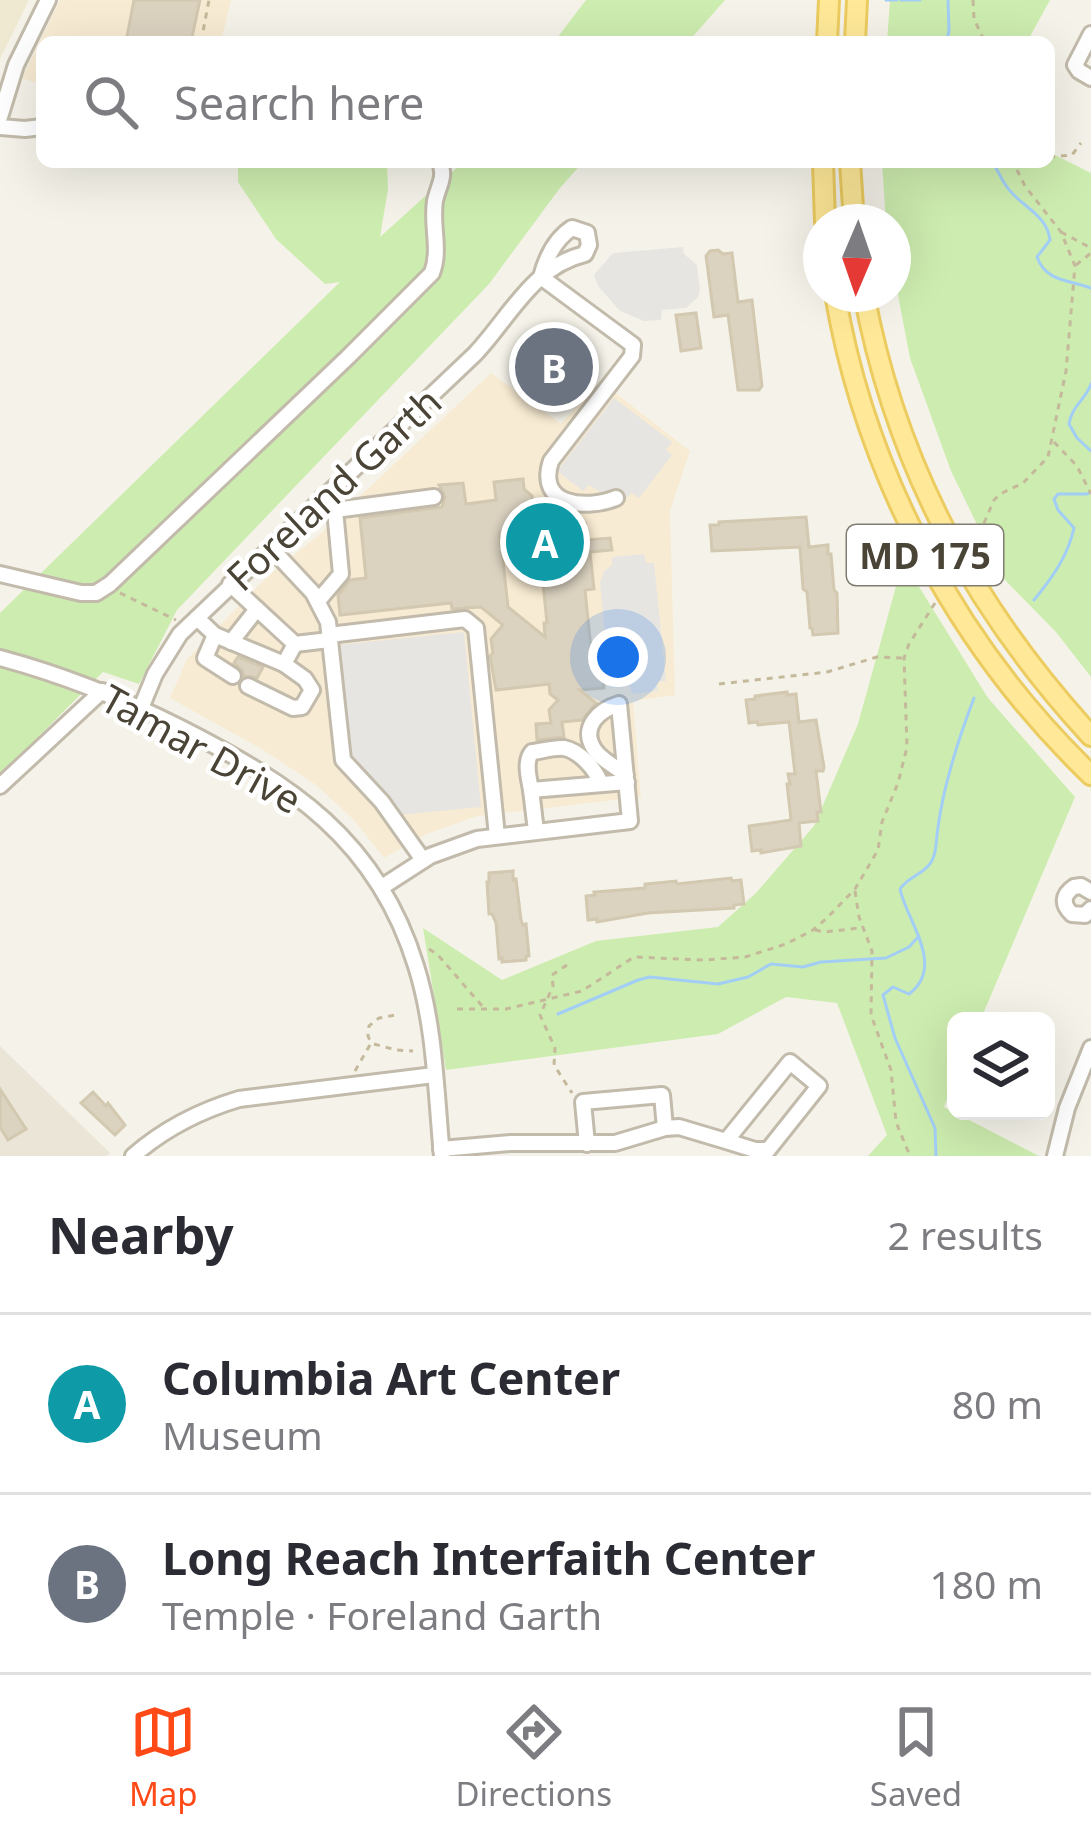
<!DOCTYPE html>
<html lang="en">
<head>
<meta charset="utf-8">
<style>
  :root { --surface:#fff; --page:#f2f2f3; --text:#2b2b33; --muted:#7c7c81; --line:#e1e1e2; --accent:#ff4916 }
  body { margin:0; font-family:"Noto Sans",sans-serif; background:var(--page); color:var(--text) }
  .controls { position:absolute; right:36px; bottom:36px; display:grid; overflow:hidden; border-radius:18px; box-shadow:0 12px 48px #0002 }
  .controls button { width:108px; height:108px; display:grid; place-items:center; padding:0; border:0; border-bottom:3px solid var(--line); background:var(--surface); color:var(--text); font:60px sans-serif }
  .compass { position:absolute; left:803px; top:204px; width:108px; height:108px; border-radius:50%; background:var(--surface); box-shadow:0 12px 48px #0002; rotate:182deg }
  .you { position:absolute; left:618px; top:657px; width:42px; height:42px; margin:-30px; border:9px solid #fff; border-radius:50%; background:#1a73e8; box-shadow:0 0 0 18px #1a73e833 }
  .badge { display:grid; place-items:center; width:78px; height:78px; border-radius:50%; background:var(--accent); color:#fff; font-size:39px; font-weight:700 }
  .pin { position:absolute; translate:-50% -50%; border:6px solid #fff; box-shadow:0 3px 12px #0006 }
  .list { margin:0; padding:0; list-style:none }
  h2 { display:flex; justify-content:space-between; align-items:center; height:156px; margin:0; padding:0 48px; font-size:51px }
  h2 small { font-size:39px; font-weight:400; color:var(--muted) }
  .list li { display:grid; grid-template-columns:78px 1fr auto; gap:36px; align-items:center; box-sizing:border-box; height:180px; padding:0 48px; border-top:3px solid var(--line) }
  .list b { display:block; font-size:45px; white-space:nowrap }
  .list p { margin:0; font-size:39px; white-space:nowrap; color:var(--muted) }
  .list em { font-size:39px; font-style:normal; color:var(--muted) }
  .icon { flex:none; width:66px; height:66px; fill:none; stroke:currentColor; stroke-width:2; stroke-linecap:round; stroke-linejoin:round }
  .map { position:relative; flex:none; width:1091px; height:1156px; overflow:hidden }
  .search { position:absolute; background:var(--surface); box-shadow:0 12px 48px #0002; left:36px; right:36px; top:36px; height:132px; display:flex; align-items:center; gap:30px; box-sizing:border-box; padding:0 42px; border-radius:18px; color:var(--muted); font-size:45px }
  .sheet { height:516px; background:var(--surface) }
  nav { display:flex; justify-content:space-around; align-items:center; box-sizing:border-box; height:168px; border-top:3px solid var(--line); background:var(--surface); font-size:33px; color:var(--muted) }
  nav a { display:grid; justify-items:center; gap:6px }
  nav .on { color:var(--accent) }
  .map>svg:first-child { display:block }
</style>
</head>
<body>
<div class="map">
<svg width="1091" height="1156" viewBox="0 0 1091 1156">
  <rect width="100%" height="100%" fill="#f5f3e9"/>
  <path fill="#eae5d7" d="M0,1046L110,1153L107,1156H0Z"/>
  <g fill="#f8ebd3">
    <path d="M60,0H231L221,42H42V85L22,78Z"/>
    <path d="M491,373L561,424L600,381L690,451L670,511L675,695L633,701L641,797L477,816L427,834L384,858L354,820L315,784L263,750L170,698L187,659L268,576L321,533Z"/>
  </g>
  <path fill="#efe9d2" d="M0,0H29L0,59Z"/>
  <g fill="#cdecaf">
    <path d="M586,0H725L688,42H554Z"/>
    <path d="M890,0H1050L1027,42H887Z"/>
    <path d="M1049,152L1091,173V677L1056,632L1003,578L951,471L910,358L893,269V222H886L882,162H1049Z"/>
    <path d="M238,162H387L388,189L380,237L463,162H583L560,188L489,284L177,610L139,684L103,672L0,775V613L340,282L325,284L276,239L238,182Z"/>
    <path d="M903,561L988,698L1075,797L980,1021H956V1078L944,1107L1039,1156H868L887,1135L837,1003L786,997L718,1034L446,1070L423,928L502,980L596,941L718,927L756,893L814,826L858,724Z"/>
  </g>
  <g fill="#e7e5e1">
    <path d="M683,247L684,254L697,265L700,290L698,297L686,308L662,310L661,320L644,321L620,311L598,286L594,275L613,253Z"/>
    <path d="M614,398L672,442L666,450L672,455L639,498L632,493L619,504L589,485L583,491L557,471Z"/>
    <path d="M644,554L646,563H654L666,681L657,682L658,691L632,694L630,686L610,688L600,583L604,571L612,565V557Z"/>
    <path d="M464,632L481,807L399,815L384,794L347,754L337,645Z"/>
  </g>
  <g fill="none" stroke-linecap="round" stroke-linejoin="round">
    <g stroke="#a2cef6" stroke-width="3">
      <path d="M886,0H897"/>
      <path d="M901,0H920"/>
      <path d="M946,42L949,31L948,0"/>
      <path d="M992,162C998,170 1001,179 1007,187C1021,207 1047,214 1050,240L1037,257C1046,282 1069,280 1091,288"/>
      <path d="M1091,384C1086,399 1071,407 1069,424L1077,438L1091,451"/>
      <path d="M1034,600C1052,578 1068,556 1074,528L1058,510L1054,499L1058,494H1087L1091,492"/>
      <path d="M558,1014L638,980L650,977L718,984L748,977L771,964L803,967L821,962L886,958L909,947L919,936"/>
      <path d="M936,1156L935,1128L895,1038L883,995L893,987L909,994C946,966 907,922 900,889C908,877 921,875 929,865C937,856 936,839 938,827C944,783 958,740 974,698"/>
    </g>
  </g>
  <g fill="#dbd2c0" stroke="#d3c8b0" stroke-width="3" fill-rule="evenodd">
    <path d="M134,0H200L191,42H126Z"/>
    <path d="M718,250L723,254L732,253L738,302L752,300L762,386L759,390H738L728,315L714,317L706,256L710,251Z"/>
    <path d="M696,313L701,348L681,351L676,315Z"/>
    <path d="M551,325L585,351L583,353L594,361L561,405L528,380L525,383L518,378L523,371L515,364L528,347L532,350Z"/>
    <path d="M523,479L524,489L532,496L534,513L550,527L585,523L587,540L610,538L612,550L590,552L594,589L585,590L592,658H601L604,688L580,690L596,703L582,720L562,722L564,737L537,740L536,724L551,723L549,710L558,700L550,694L549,684L496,690L490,656L493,653L491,639L503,625L481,607L452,609L451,603L340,615L338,595L350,580L366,578L360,518L442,507L445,497L439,485L463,483L466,504L496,500L494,482ZM521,532L569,570L542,573L547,623H544L545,637L508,607L500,534Z"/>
    <path d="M806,517L809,547L828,545V554H831L834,590L837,593L838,633L813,635L812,628H810L807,592L803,589L800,547L712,551L710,525H719V522Z"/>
    <path d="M238,657L263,667L257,678L244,676L242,670L234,663Z"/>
    <path d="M787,692V695L796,694L799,722L816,720L824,767L823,771H816L821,812H817L818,821L799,823L801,846L761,853V850L752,851L749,826L791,820L787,784H790L788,774H795L789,722L758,725L757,722L749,723L746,700L755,699V696Z"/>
    <path d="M513,871V880L516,879L521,920L523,925L526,924L529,956H526V960L502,962V958L499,959L496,923L492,914H489L487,882H489V873Z"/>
    <path d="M731,878L732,881L741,880L744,904L734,905V908L648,913L597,922V919L588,920L586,896L595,895L594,892L645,888V884L676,881L677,884Z"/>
    <path d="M0,1089L26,1129L8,1140L0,1127Z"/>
    <path d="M93,1092L106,1106L108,1103L125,1125L115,1135L81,1103Z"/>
  </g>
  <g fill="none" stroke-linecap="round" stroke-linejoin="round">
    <g stroke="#c2bbab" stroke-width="20">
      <g id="minor">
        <path d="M1091,34L1075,65L1079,71L1091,78"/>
        <path d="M0,117L16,65L48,0"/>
        <path d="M0,127L25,129L42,127"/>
        <path d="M541,277L633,345L632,356L551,461C536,506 586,510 616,498"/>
        <path d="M335,510L434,497"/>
        <path d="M270,547L313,593L328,622L343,760L382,802L423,860"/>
        <path d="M0,574L81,593H96L110,584L348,357L432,273C441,249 431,226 435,201C438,186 446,178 440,162"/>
        <path d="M230,584L295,644L329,640"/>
        <path d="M318,601L341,574L335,510L322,498"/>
        <path d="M197,618L215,635L284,664L295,644"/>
        <path d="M215,635L205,658L233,676"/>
        <path d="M329,635L465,619L476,628L497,836"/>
        <path d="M231,642L257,609"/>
        <path d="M0,658C63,675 121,698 179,727C291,784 377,839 416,966C435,1026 436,1093 442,1156"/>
        <path d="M248,686L293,708L302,707L312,690L305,679L284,664"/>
        <path d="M141,708L155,674L180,634L475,354C509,318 533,266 585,254L589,245L587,233L572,228C555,239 546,258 541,277"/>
        <path d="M0,786L102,691"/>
        <path d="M531,790C529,778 524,762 532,752C541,751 555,747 564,748C580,751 596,770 601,784"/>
        <path d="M536,831L531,790L627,782"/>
        <path d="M382,887L430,856L477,839L630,821L619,704C599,710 580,727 594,749C601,760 616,767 626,775"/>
        <path d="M1091,892L1081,886L1074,887C1062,895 1062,905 1072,914L1085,915L1091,909"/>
        <path d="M587,1144L583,1102L662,1095L665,1128"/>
        <path d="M441,1149L511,1143H615L665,1128L679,1127L726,1141L790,1062L819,1086L768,1150H755L726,1141"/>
        <path d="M133,1156C165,1128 199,1111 239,1099L434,1075"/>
        <path d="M1055,1156L1067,1108L1091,1048"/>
      </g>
    </g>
    <g stroke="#eccc60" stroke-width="24">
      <g id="major">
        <path d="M827,42L829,0"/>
        <path d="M855,42L857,0"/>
        <path d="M823,162L825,222"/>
        <path d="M850,162L854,222"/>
        <path d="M835,294C866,476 958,647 1091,775"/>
        <path d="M864,294C896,465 974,609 1091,736"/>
      </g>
    </g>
    <g stroke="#c5b99b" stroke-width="3" stroke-dasharray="6 6" stroke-linecap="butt">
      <path d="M973,0L974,19L982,36L981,42"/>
      <path d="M201,42L209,0"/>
      <path d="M1049,157L1072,155L1081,143"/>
      <path d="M1019,167L1034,162"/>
      <path d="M1061,232L1091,248"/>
      <path d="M1076,265L1091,253"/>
      <path d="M1054,442L1077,466L1091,494"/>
      <path d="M972,544L981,530L994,500L1000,494L1023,483L1048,457L1066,371L1075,266L1061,232L1025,186L1013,162"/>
      <path d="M120,593L176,620"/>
      <path d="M719,684L827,672L877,657L903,658"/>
      <path d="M855,891L859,917L872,951L871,1015L891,1070L896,1122L910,1156"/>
      <path d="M815,930L825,932L859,928"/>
      <path d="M429,949L438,955L483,1007"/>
      <path d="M567,965L552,975L553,986L540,1015L555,1048L554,1065L572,1093"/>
      <path d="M457,1009H506L582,991L634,957L705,960L745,957L786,944L813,930L827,918L855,889L878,850L882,822L898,783L907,747L904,658L909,644L935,603"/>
      <path d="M374,1044L396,1050L413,1051"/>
      <path d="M355,1071L371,1043L368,1036L369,1026L379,1018L396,1015"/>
    </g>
    <use href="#minor" stroke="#fff" stroke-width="14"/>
    <use href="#major" stroke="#ffe998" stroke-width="18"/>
  </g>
  <g text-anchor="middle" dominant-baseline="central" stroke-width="9" stroke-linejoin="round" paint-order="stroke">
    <rect fill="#fff" stroke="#807c73" stroke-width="3" x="847" y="525" width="156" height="60" rx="9"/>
    <g font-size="36" font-weight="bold" fill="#4a4437">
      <text x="925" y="555">MD 175</text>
    </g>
    <g font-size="39" fill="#4a4437" stroke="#fff">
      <text transform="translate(333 488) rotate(-43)">Foreland Garth</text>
      <text transform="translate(202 748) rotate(29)">Tamar Drive</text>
    </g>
  </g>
</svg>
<div class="controls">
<button><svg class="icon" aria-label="layers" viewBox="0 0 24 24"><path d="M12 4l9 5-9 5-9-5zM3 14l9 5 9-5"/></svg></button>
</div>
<svg class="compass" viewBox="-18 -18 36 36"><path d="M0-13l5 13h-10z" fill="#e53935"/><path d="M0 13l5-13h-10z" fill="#7c7c81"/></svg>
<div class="you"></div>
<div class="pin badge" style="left:545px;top:542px;background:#0f9aa8">A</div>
<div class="pin badge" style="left:554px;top:367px;background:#6b7280">B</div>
<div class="search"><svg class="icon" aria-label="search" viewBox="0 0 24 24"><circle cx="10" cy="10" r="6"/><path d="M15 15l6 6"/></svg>Search here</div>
</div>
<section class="sheet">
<h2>Nearby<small>2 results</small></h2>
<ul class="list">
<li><span class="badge" style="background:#0f9aa8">A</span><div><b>Columbia Art Center</b><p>Museum</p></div><em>80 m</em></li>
<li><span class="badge" style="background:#6b7280">B</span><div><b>Long Reach Interfaith Center</b><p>Temple · Foreland Garth</p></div><em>180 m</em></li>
</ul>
</section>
<nav>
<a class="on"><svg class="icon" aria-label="map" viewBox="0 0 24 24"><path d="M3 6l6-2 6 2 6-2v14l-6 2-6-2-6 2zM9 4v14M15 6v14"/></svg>Map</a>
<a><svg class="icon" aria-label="directions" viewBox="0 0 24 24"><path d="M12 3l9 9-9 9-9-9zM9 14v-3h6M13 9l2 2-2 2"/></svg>Directions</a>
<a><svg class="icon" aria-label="saved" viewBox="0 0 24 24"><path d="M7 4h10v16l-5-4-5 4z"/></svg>Saved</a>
</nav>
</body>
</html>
